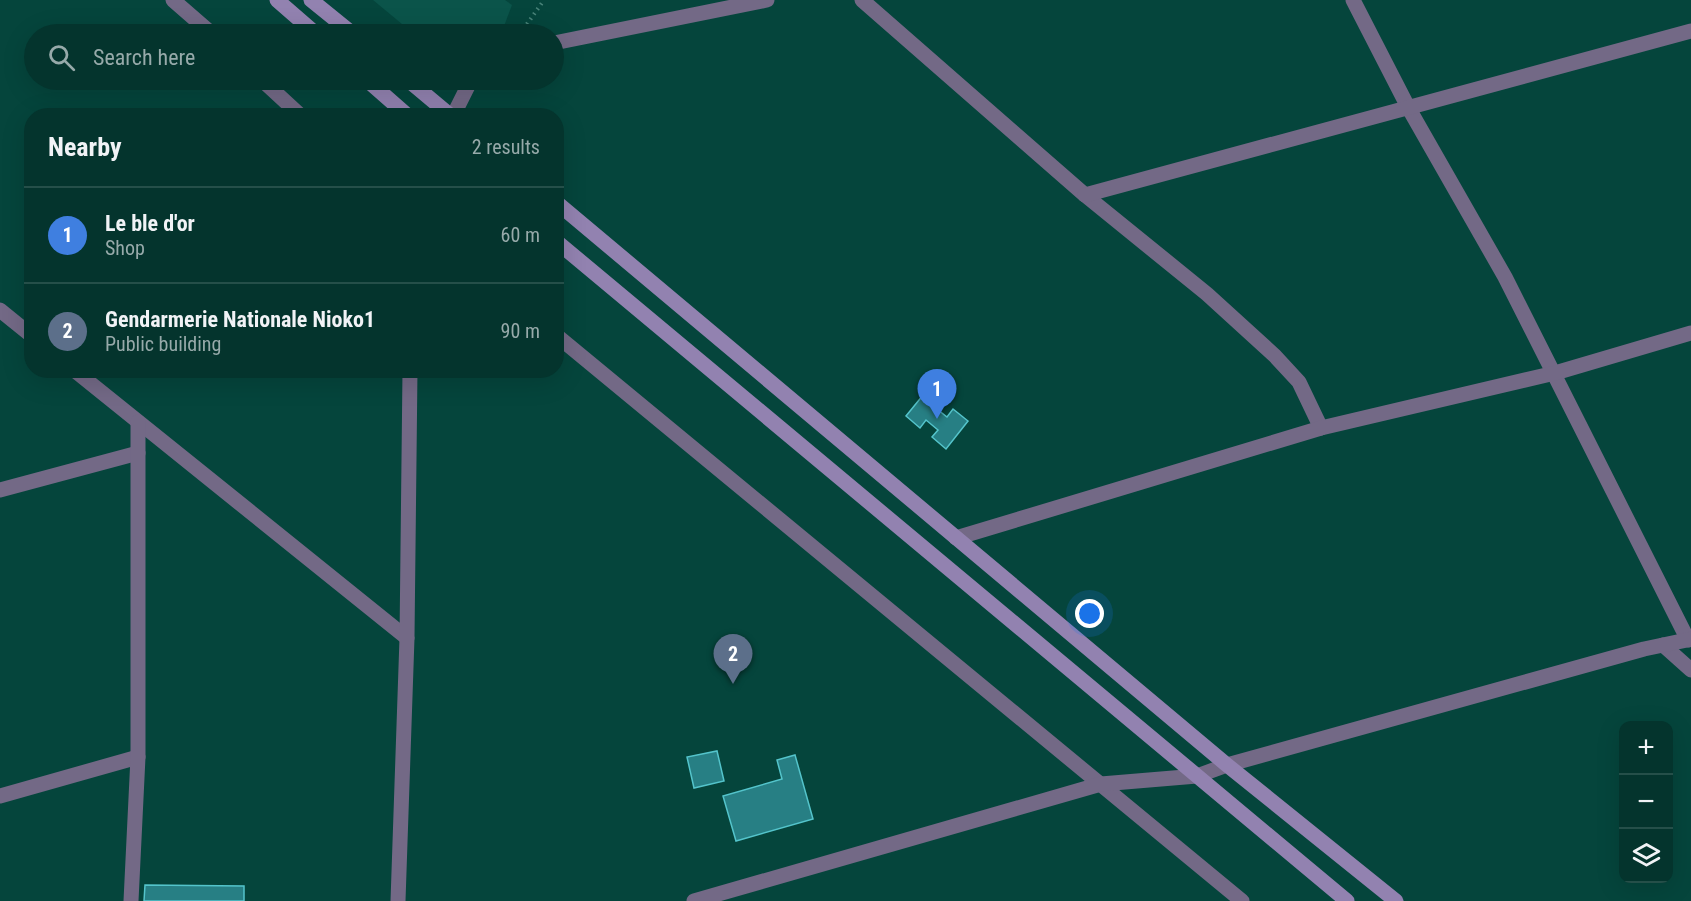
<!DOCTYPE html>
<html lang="en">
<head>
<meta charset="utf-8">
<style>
  :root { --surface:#04342d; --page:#0d3c35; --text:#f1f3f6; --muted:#97aaaa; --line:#254f49; --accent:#8bbbb9 }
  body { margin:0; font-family:"Roboto Condensed",sans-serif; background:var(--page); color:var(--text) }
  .controls { position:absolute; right:18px; bottom:18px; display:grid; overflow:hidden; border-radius:12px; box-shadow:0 6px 24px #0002 }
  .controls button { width:54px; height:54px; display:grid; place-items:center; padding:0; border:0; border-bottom:2px solid var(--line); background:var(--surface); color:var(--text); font:30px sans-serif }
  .you { position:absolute; left:1090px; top:614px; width:21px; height:21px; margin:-15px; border:4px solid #fff; border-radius:50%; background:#1a73e8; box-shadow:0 0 0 9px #1a73e833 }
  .badge { display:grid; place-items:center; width:39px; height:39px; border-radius:50%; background:var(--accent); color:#fff; font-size:20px; font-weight:700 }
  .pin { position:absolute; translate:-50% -50px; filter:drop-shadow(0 2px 3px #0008) }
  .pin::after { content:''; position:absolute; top:32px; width:21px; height:18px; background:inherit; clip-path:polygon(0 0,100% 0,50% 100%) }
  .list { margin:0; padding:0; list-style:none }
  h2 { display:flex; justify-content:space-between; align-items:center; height:78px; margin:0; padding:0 24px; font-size:26px }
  h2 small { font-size:20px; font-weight:400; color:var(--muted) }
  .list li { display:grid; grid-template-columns:39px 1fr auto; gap:18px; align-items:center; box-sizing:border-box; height:96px; padding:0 24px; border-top:2px solid var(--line) }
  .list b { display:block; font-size:22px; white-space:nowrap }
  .list p { margin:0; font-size:20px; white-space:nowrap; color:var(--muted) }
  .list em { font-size:20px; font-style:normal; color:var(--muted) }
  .icon { flex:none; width:33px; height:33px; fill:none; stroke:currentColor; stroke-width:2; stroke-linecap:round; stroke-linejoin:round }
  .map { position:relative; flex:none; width:1691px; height:901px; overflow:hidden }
  .search { position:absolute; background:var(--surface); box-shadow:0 6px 24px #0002; left:24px; top:24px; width:540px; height:66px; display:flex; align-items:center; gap:15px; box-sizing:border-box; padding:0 21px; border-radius:33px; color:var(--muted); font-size:22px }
  .panel { position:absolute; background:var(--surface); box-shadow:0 6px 24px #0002; left:24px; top:108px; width:540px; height:270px; border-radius:24px }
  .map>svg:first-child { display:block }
</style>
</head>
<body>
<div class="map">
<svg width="1691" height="901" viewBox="0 0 1691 901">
  <rect width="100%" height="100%" fill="#05453c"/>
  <path fill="#0b544a" d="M373,0H505L512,5L501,34H414Z"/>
  <g fill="#277f84" stroke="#54c4cb" stroke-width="1.5">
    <path d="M928,389L943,401L937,409L947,417L953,409L968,421L946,449L932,437L938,430L926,420L920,428L906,416Z"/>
    <path d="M717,751L724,781L694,788L687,757Z"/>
    <path d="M795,755L813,819L736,841L723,796L782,779L777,760Z"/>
    <path d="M145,885L244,886V901H144Z"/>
  </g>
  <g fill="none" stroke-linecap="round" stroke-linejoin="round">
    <path stroke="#498379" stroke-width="4" stroke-dasharray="1.5 4.5" stroke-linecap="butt" d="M520,34L544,0"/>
    <g stroke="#736986" stroke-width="15">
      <path d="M173,0L212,34"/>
      <path d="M862,0L1085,195L1207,294L1275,356L1299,382L1321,428"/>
      <path d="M1353,0L1408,107L1505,277L1688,640"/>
      <path d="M554,43L767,0"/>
      <path d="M262,80L301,116"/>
      <path d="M453,116L471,80"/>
      <path d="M1085,195L1691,31"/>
      <path d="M0,310L32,336"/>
      <path d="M556,335L1242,901"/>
      <path d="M74,370L407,638"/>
      <path d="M0,490L138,453"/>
      <path d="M956,538L1321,428L1555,373L1691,333"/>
      <path d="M1663,645L1691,670"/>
      <path d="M0,796L138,757"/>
      <path d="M131,901L138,757V422"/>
      <path d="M398,901L407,638L410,370"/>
      <path d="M694,901L1101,784L1197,776L1227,765L1644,649L1691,639"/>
    </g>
    <g stroke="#9282b0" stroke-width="15">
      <path d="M277,0L316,34"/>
      <path d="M311,0L353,34"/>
      <path d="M367,80L408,116"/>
      <path d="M408,80L451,116"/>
      <path d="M556,202L1227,765L1396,901"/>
      <path d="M556,241L1347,901"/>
    </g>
  </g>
</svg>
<div class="controls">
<button>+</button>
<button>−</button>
<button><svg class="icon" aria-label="layers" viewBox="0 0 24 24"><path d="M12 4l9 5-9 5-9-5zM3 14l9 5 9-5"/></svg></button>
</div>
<div class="you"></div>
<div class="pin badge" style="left:937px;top:419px;background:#3f7fe0">1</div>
<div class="pin badge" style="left:733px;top:684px;background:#5c6f8a">2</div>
<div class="search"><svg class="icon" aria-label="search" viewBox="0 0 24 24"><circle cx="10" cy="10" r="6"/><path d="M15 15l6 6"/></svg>Search here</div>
<section class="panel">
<h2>Nearby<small>2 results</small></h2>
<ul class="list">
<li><span class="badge" style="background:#3f7fe0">1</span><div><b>Le ble d'or</b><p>Shop</p></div><em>60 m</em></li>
<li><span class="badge" style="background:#5c6f8a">2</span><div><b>Gendarmerie Nationale Nioko1</b><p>Public building</p></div><em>90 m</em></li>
</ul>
</section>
</div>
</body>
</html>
